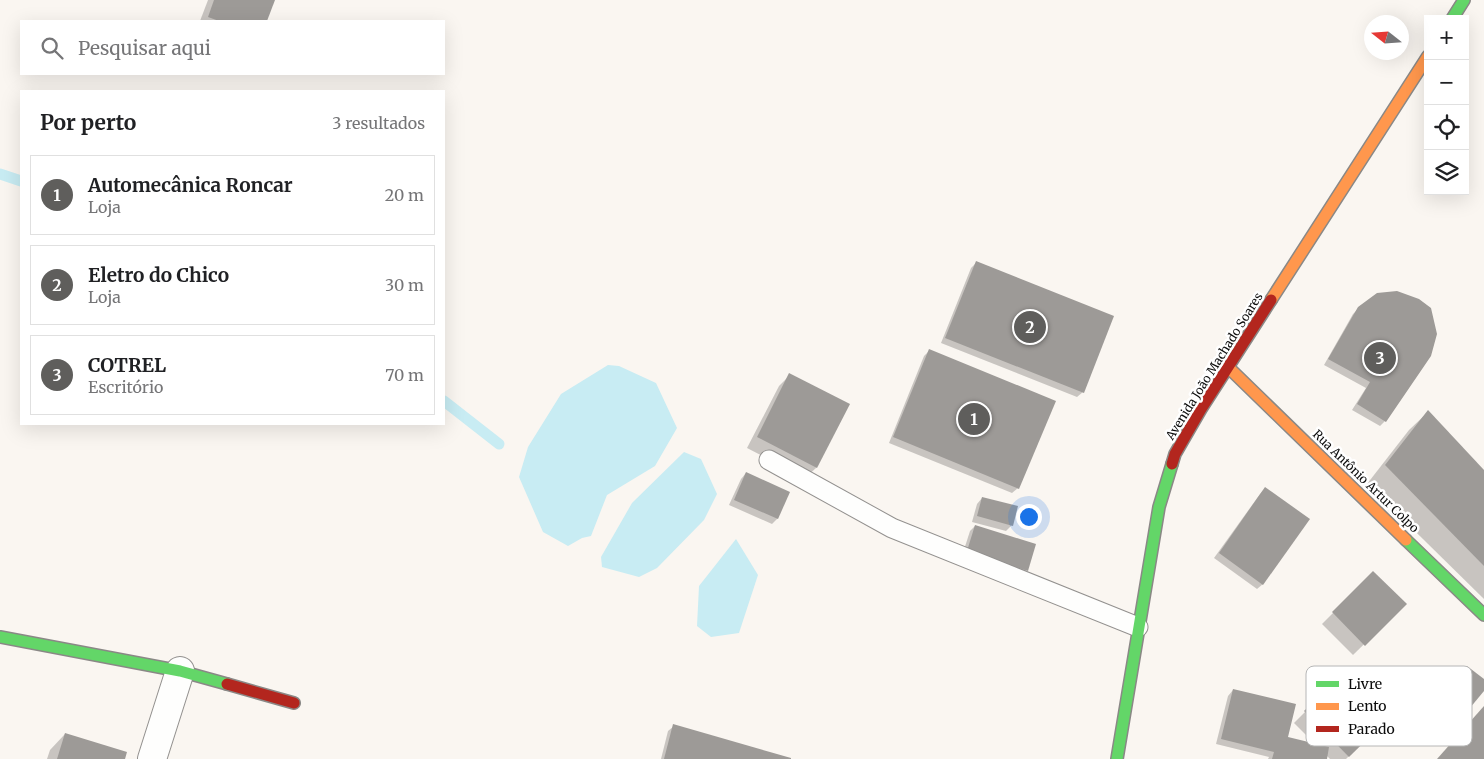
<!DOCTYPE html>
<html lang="pt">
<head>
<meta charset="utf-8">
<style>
  :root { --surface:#fff; --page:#f2f2f2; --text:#202124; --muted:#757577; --line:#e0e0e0; --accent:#5f5e5c }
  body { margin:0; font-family:Merriweather,serif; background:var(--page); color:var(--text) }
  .controls { position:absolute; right:15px; top:15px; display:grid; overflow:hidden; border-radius:0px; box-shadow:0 5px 20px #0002 }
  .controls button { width:45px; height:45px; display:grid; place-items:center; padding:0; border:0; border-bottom:1px solid var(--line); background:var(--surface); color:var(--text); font:25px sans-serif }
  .compass { position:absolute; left:1364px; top:15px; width:45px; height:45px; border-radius:50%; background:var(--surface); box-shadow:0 5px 20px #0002; rotate:287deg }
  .you { position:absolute; left:1028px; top:516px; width:18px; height:18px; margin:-12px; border:4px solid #fff; border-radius:50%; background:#1a73e8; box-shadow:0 0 0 8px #1a73e833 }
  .badge { display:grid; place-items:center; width:32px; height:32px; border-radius:50%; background:var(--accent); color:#fff; font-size:16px; font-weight:700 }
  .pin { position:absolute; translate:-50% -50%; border:2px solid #fff; box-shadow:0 1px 5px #0006 }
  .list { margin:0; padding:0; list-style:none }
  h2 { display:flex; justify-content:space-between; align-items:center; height:65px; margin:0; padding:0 20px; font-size:21px }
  h2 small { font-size:16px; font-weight:400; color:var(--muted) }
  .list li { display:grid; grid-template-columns:32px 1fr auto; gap:15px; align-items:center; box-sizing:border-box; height:80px; margin:0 10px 10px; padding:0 10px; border:1px solid var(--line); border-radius:0px }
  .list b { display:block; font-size:19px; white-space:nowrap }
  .list p { margin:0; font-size:16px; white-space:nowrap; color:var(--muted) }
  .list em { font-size:16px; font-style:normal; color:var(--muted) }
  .icon { flex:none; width:28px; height:28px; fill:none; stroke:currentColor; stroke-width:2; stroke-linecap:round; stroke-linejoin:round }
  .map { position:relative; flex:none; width:1484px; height:759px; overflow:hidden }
  .search { position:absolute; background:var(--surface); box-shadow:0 5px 20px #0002; left:20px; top:20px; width:425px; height:55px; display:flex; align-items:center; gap:12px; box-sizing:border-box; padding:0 18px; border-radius:0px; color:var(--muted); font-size:19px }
  .panel { position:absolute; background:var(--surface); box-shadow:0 5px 20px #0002; left:20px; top:90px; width:425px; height:335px; border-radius:0px }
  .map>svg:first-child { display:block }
</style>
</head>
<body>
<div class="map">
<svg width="1484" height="759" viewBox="0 0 1484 759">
  <rect width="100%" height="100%" fill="#faf6f1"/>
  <g fill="#c8ecf3">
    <path d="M608,365L619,366L656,383L677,428L655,466L607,495L591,536L582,538L568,546L543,532L519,477L528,447L561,394Z"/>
    <path d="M684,452L701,459L717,494L704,520L657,568L639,577L602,567L601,557L632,503Z"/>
    <path d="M736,539L758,575L739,633L711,637L697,626L699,586Z"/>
  </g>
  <g fill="#0003">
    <path d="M208,0H274L266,21H200Z"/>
    <path d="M976,263L1083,392L1077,397L941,343L971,268Z"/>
    <path d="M1359,308L1385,421L1380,426L1352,410L1366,388L1324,365L1353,314Z"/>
    <path d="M930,350L1018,488L1012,493L889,443L924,356Z"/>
    <path d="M790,375L816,468L805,478L747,448L779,386Z"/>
    <path d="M1428,412L1484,472V599L1367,484L1409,430Z"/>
    <path d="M746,473L789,493L777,519L772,524L729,505L741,479Z"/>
    <path d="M1265,489L1263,584L1257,589L1214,558L1260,494Z"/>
    <path d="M982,498L1012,525L1006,531L972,522L977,504Z"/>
    <path d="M975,526L1027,570L1021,575L962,556L970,531Z"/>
    <path d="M1373,573L1405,604L1353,655L1322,624Z"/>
    <path d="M1350,667L1394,712L1346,759H1330L1326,755L1325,759H1268L1269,757L1216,744L1228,696L1233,690L1286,738L1316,745L1294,723Z"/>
    <path d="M1462,673L1484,681V689L1449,731L1428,713Z"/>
    <path d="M674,726L789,759H661L668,731Z"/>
    <path d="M65,734L123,759H47L50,750Z"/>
  </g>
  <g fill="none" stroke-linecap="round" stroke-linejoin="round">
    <g stroke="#c8ecf3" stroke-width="11">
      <path d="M0,174L21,181"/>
      <path d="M444,401L499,444"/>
    </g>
  </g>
  <g fill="#9d9a97">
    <path d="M214,0H275L267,21H219L208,17Z"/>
    <path d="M976,261L1114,316L1084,393L945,338Z"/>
    <path d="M1397,291L1419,299L1431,308L1437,334L1431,356L1386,422L1357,404L1370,382L1328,359L1358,307L1377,293Z"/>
    <path d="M929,349L1056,401L1019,489L893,437Z"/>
    <path d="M789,373L850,404L817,468L757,437Z"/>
    <path d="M1428,410L1484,470V566L1385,465Z"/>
    <path d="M746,472L790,492L778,519L734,500Z"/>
    <path d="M1265,487L1310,519L1263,585L1219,553Z"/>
    <path d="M982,497L1018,506L1013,526L977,516Z"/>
    <path d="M975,525L1036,544L1028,571L967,551Z"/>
    <path d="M1373,571L1407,604L1365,646L1332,612Z"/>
    <path d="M1350,666L1395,712L1349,757L1304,711Z"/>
    <path d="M1467,666L1484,679V691L1455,726L1432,707Z"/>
    <path d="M1233,689L1296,704L1288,737L1329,747L1327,759H1272L1274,752L1221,739Z"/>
    <path d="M1484,706V759H1437Z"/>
    <path d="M673,724L791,758V759H664Z"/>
    <path d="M65,733L127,752L125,759H57Z"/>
  </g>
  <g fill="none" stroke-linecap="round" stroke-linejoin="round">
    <g stroke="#93918f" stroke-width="21">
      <path id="lane" d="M769,460L892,528L1138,627"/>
    </g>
    <g stroke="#93918f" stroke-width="30">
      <path id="street" d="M152,759L180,671"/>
    </g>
    <g stroke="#8a8886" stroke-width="14">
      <g id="fast">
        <path d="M1452,19L1464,0"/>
        <path d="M1406,540L1484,615"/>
        <path d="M0,637L180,671L227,684"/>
        <path d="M1117,759L1159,507L1172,464"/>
      </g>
    </g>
    <g stroke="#8a8886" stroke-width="14">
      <g id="slow">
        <path d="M1271,300L1428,56"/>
        <path d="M1228,367L1406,540"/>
      </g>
    </g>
    <g stroke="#8a8886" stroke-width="14">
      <g id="jam">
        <path d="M1172,464L1175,454L1201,409L1271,300"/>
        <path d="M227,684L294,703"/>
      </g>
    </g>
    <use href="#lane" stroke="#fefefd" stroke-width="19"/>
    <use href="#street" stroke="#fefefd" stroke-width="28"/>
    <use href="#fast" stroke="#63d668" stroke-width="11"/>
    <use href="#slow" stroke="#ff974d" stroke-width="11"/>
    <use href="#jam" stroke="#b3261e" stroke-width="11"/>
  </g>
  <g text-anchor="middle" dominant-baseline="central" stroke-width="5" stroke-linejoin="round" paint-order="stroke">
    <g font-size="12" fill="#0c0c0c" stroke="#fff">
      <text transform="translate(1214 366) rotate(-58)">Avenida João Machado Soares</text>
      <text transform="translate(1366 481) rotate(44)">Rua Antônio Artur Colpo</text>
    </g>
  </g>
  <rect x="1306" y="666" width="166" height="80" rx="8" fill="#fff" stroke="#b6b6b6" stroke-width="1"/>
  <rect x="1316" y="681" width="23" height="6" fill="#63d668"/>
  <rect x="1316" y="703" width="23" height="7" fill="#ff974d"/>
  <rect x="1316" y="726" width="23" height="6" fill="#b3261e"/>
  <g font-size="14" fill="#0c0c0c">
    <text x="1348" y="689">Livre</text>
    <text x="1348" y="711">Lento</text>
    <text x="1348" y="734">Parado</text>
  </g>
</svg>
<div class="controls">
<button>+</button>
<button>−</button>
<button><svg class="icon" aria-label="locate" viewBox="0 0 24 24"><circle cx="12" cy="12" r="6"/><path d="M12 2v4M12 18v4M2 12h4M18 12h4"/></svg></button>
<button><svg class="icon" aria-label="layers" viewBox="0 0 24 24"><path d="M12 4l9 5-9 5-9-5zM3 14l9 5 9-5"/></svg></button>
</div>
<svg class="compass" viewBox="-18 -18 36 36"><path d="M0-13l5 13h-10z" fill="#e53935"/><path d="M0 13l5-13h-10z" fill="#757577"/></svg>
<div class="you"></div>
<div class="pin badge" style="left:974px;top:419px">1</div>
<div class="pin badge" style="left:1030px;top:327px">2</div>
<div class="pin badge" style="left:1380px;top:358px">3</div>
<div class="search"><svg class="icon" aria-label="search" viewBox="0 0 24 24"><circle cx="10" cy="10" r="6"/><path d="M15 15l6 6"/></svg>Pesquisar aqui</div>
<section class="panel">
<h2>Por perto<small>3 resultados</small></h2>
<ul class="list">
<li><span class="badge">1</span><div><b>Automecânica Roncar</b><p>Loja</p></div><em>20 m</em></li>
<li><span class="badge">2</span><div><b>Eletro do Chico</b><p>Loja</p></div><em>30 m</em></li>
<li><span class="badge">3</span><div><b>COTREL</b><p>Escritório</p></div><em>70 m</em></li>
</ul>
</section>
</div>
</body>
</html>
